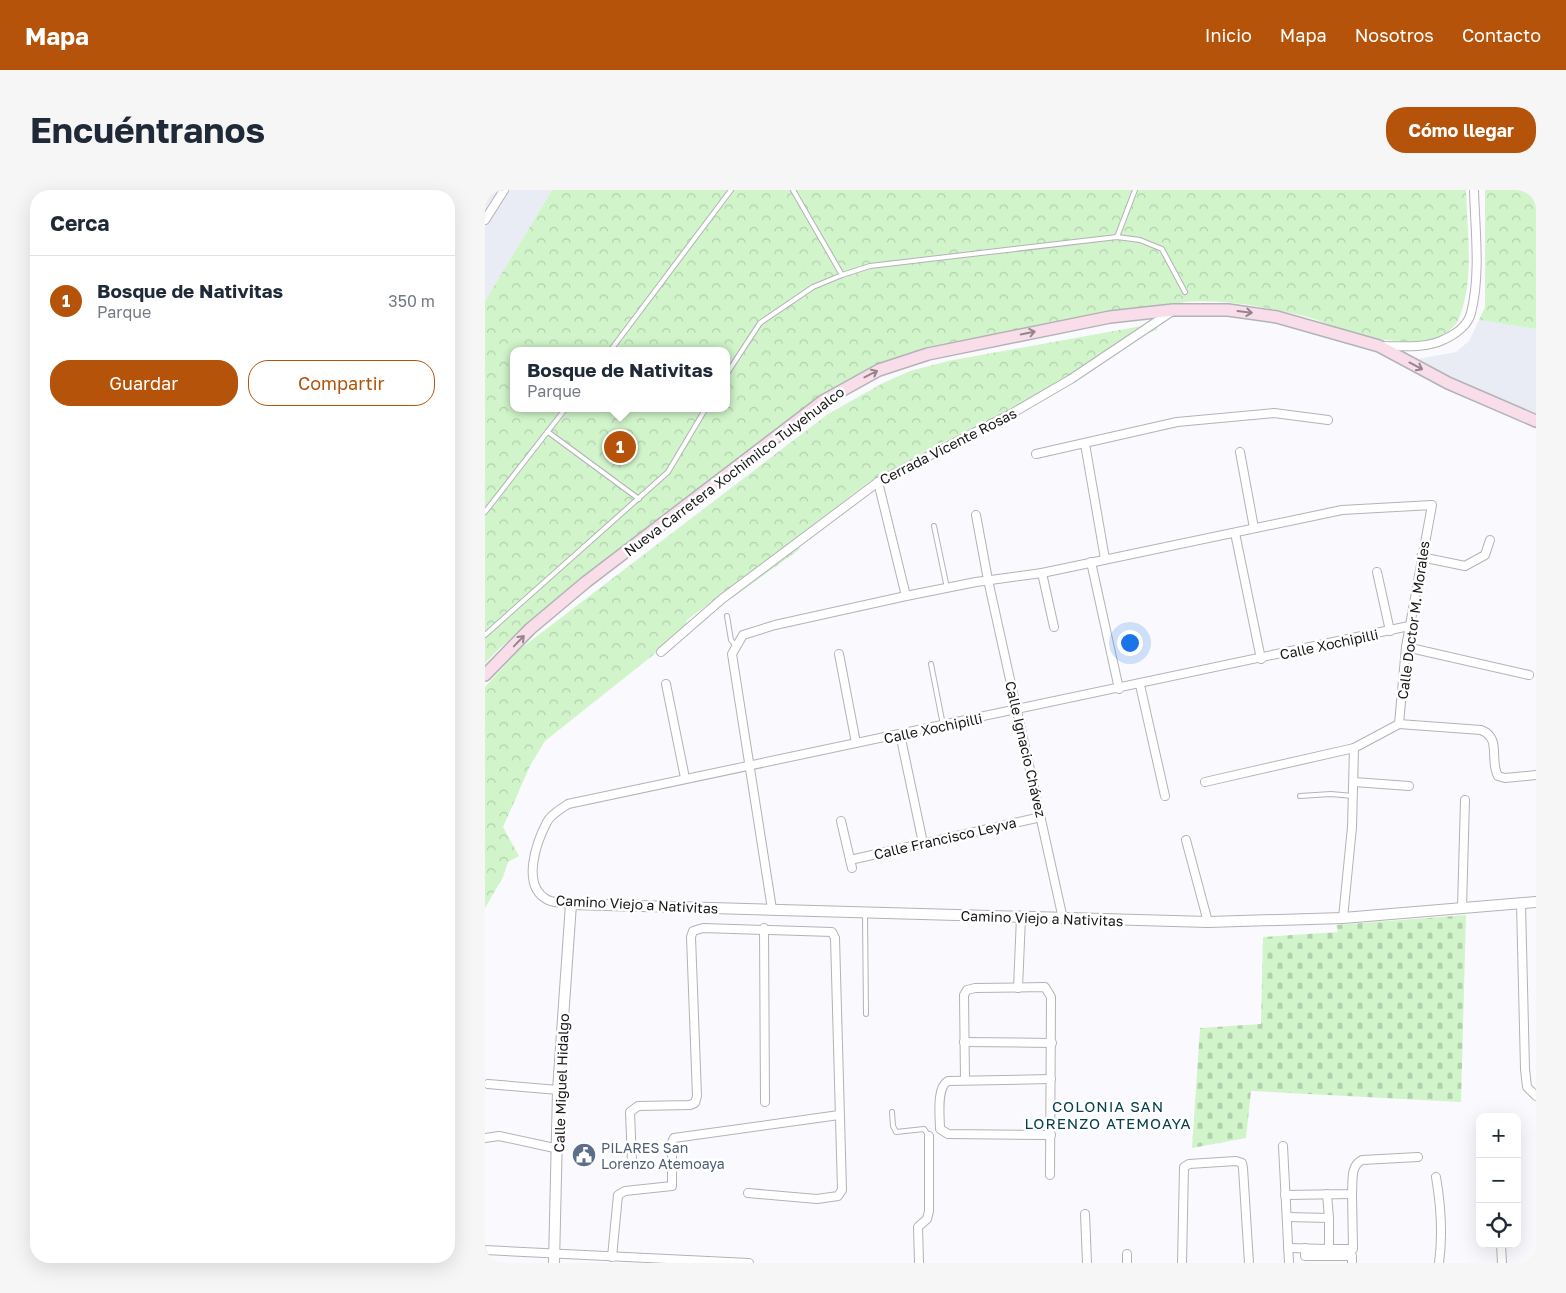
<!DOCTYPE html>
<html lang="es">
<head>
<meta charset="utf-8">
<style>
  :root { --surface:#fff; --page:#f6f6f7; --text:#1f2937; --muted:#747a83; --line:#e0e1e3; --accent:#b45309 }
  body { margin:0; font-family:"Golos Text",sans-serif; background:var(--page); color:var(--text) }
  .controls { position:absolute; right:15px; bottom:15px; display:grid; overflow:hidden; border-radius:10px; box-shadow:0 5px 20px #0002 }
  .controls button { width:45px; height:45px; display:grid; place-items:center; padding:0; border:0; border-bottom:1px solid var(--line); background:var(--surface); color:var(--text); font:25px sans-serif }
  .you { position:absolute; left:644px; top:452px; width:18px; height:18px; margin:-12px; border:4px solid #fff; border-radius:50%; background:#1a73e8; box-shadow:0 0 0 8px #1a73e833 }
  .badge { display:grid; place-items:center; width:32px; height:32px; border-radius:50%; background:var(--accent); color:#fff; font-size:16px; font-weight:700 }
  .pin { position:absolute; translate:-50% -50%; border:2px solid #fff; box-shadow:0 1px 5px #0006 }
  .popup { position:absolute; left:25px; top:157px; width:220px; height:65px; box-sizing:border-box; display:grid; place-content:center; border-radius:10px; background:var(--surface); filter:drop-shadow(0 1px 4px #0005); font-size:16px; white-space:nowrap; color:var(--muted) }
  .popup b { font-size:19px; color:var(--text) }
  .popup::after { content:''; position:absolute; left:50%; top:100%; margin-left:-10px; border:10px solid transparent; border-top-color:var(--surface) }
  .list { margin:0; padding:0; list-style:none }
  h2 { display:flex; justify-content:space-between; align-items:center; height:65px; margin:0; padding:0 20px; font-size:21px }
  h2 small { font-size:16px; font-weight:400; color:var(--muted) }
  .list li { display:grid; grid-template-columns:32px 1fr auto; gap:15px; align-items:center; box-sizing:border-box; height:90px; padding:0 20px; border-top:1px solid var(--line) }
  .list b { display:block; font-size:19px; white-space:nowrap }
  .list p { margin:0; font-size:16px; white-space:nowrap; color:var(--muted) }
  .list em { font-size:16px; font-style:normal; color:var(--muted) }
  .actions { display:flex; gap:10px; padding:15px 20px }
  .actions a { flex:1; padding:11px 0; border:1px solid var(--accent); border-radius:20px; text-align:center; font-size:18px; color:var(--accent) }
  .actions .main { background:var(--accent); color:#fff }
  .icon { flex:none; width:28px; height:28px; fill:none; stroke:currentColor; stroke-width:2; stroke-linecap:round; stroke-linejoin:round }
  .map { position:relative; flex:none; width:1051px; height:1073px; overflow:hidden; border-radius:20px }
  header { display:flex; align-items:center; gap:30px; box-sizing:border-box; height:70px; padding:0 25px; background:var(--accent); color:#fff }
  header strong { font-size:24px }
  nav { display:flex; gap:28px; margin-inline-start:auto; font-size:18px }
  .intro { display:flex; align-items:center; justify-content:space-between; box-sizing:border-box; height:120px; padding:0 30px }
  h1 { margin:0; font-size:35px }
  .button { padding:12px 22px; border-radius:20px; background:var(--accent); color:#fff; font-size:18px; font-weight:700 }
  main { display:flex; gap:30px; padding:0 30px }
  aside { flex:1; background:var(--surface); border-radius:20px; box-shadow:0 5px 20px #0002 }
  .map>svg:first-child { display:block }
</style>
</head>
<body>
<header>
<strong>Mapa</strong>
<nav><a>Inicio</a><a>Mapa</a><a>Nosotros</a><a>Contacto</a></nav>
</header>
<div class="intro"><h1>Encuéntranos</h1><a class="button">Cómo llegar</a></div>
<main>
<aside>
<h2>Cerca<small></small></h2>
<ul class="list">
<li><span class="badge">1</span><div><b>Bosque de Nativitas</b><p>Parque</p></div><em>350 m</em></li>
</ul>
<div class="actions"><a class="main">Guardar</a><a>Compartir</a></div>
</aside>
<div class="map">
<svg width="1051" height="1073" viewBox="0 0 1051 1073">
  <defs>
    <pattern id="forest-crowns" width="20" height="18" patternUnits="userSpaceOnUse" patternTransform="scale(1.25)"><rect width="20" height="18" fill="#d1f4cb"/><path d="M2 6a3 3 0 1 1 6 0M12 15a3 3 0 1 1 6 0" fill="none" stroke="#b3d0ae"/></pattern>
    <pattern id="cemetery-stones" width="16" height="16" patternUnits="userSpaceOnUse" patternTransform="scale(1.25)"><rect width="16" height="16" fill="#d1f4cb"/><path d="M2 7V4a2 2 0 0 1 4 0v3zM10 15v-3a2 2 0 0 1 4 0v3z" fill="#b3d0ae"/></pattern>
  </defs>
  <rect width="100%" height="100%" fill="#fafafe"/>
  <g fill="#e9ebf5">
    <path d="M0,0H67L0,111Z"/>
    <path d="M994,130L1051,139V224L931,173L933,169L971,162L984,151Z"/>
  </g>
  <g fill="url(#forest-crowns)" fill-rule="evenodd">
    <path d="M67,0H981C982,42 990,89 974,128C960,162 897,151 869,144C852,139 836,130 819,126C780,117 738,109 698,112L696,116L386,181L58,423L15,458L0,473V111ZM29,161H241V218H29Z"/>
    <path d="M1000,0H1051V139L994,130L1000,117Z"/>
    <path d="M673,133L672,140L661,144L581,197L516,231L458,252L384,292L308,350L315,359L247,408L242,400L202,430L201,435L172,462L60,551L45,576L18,637L34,666L23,672L18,687L0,718V497L35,459L343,224L398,193L425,181L463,171Z"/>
  </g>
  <path fill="url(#cemetery-stones)" d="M981,725L976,912L766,901L761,948L707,958L715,838L776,834L778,747L853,742L851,735Z"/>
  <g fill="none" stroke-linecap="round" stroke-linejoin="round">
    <g stroke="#b3b3b7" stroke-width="6">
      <g id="service">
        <path d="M308,0L357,85"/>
        <path d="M632,47L650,0"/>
        <path d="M125,161L246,0"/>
        <path d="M241,185L275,133L328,97L357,85L385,76L632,47L655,50L677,59L700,102"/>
        <path d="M63,242L154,309"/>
        <path d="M0,322L81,218"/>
        <path d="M449,336L462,398"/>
        <path d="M242,426L246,450L250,455"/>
        <path d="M0,445L183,282L221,218"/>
        <path d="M446,474L458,535"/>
        <path d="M815,606L846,604L868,606"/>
        <path d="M380,724L381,824"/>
        <path d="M407,922L408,936L411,942L439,939L444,946"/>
      </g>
    </g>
    <g stroke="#b3b3b7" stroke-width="10">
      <g id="minor">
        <path d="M0,30L19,0"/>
        <path d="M896,156C916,156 941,159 960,149C971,144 983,135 986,123C996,84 990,39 989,0"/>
        <path d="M600,254L620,369"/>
        <path d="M755,262L769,338"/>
        <path d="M551,264L692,232L789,223L843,230"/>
        <path d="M393,292L421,406"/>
        <path d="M491,325L503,390L578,729"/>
        <path d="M750,343L776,469"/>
        <path d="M936,367L980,376L1000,365L1005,350"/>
        <path d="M606,372L634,499"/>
        <path d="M892,382L905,441"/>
        <path d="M557,383L569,437"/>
        <path d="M921,457L1044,485"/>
        <path d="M176,462L237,409L393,292L526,224L586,189L686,122"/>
        <path d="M354,464L371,553"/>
        <path d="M181,494L200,588"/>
        <path d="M655,495L680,606"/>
        <path d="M914,534L996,540C1017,548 1004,570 1013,586L1020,588L1051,585"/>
        <path d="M415,544L438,653"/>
        <path d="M720,592L869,558"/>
        <path d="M869,592L924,596"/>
        <path d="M356,631L367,678"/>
        <path d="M701,650L723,732"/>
        <path d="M365,670L556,627"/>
        <path d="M86,714C79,713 69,713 63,710C35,696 52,651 62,632C66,624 76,619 83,614L924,436"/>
        <path d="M1036,714L1040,879L1042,897L1051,906"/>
        <path d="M977,718L980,610"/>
        <path d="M287,719L247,464L258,445L290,435L421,406L491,392L557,383L857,320L947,315L921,457L914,534"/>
        <path d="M858,728L867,637L869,558L914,534"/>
        <path d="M279,738L280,912"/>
        <path d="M533,798L536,727"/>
        <path d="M479,852L567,853"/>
        <path d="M566,889L463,891C451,897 455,927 455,939L463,944L566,945"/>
        <path d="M480,890L479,805L482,800L490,798L560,797L566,807L565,985"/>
        <path d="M3,894L73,900"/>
        <path d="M0,948L14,946L74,959"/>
        <path d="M798,956L804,1073"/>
        <path d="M147,972L145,922L153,916L205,915L210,913L212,906L206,747L208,741L218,738L347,742L350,748L357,1000L353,1006L332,1009L263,1003"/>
        <path d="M951,987C956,1016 958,1044 954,1073"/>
        <path d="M842,1004L844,1028"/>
        <path d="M800,1005L867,1004C868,991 865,976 877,970L933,967"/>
        <path d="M600,1024L602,1073"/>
        <path d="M802,1027L844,1028V1059H868L867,1004"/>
        <path d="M1016,1054L1017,1073"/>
        <path d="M803,1058L844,1059"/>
        <path d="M820,1058V1066H867V1073"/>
        <path d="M0,1060L264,1073"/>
        <path d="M642,1064V1073"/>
        <path d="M127,1067L133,1005L140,1001L187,996V952L189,948L354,925"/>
        <path d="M434,1073L433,1037L442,1029L444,1021V946"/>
        <path d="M697,1073L699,977L704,974L751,971L757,973L758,978L764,1073"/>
      </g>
    </g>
    <g stroke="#b3b3b7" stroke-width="12">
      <path id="tertiary" d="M69,1073L73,900L86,714L723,732L858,728L1051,712"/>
    </g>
    <g stroke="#b3b3b7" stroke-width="14">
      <path id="secondary" d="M0,485L45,439L101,392L338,211L394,180L443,164L625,127L688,120H743L792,127L894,156L963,193L1051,231"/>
    </g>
    <use href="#service" stroke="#fff" stroke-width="4"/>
    <use href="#minor" stroke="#fff" stroke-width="8"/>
    <use href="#tertiary" stroke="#fff" stroke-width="10"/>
    <use href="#secondary" stroke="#f9deea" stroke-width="11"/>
  </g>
  <defs><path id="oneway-shaft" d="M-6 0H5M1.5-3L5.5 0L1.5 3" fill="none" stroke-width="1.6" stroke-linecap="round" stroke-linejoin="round" transform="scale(1.25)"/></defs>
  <g stroke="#94858c">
    <use href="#oneway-shaft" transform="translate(760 122) rotate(7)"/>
    <use href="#oneway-shaft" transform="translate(543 143) rotate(-11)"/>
    <use href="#oneway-shaft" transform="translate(931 176) rotate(28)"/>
    <use href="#oneway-shaft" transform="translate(386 184) rotate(-27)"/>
    <use href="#oneway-shaft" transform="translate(34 451) rotate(-46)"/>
  </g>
  <defs>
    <g id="civic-disc" transform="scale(1.25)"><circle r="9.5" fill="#5c6f8a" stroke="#fff"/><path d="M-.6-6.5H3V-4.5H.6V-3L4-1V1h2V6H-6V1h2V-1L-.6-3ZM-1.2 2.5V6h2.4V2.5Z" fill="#fff"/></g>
  </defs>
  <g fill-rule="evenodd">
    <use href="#civic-disc" x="99" y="965"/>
  </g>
  <g text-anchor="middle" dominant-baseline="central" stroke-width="5" stroke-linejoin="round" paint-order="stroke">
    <g font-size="14" fill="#181819" stroke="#fff">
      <text transform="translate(463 256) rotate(-27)">Cerrada Vicente Rosas</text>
      <text transform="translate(249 281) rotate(-37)">Nueva Carretera Xochimilco Tulyehualco</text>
      <text transform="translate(928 430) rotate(-82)">Calle Doctor M. Morales</text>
      <text transform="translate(844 454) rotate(-12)">Calle Xochipilli</text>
      <text transform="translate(448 538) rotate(-12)">Calle Xochipilli</text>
      <text transform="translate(541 559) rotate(77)">Calle Ignacio Chávez</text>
      <text transform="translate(460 648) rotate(-13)">Calle Francisco Leyva</text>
      <text transform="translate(152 714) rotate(3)">Camino Viejo a Nativitas</text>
      <text transform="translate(557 728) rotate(2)">Camino Viejo a Nativitas</text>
      <text transform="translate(76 893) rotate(-88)">Calle Miguel Hidalgo</text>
    </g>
    <g font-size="14" fill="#4e5e75" stroke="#fff" text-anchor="start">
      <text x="116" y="957">PILARES San<tspan x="116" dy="16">Lorenzo Atemoaya</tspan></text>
    </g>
    <g font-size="15" letter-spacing="1" fill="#06404f" stroke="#fff">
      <text x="623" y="916">COLONIA SAN<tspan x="623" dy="17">LORENZO ATEMOAYA</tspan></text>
    </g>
  </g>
</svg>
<div class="controls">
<button>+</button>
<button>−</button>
<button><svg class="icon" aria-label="locate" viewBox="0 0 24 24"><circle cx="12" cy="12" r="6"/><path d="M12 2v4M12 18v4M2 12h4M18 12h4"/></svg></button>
</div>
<div class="you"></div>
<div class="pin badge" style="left:135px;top:257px">1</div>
<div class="popup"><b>Bosque de Nativitas</b>Parque</div>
</div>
</main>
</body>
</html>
